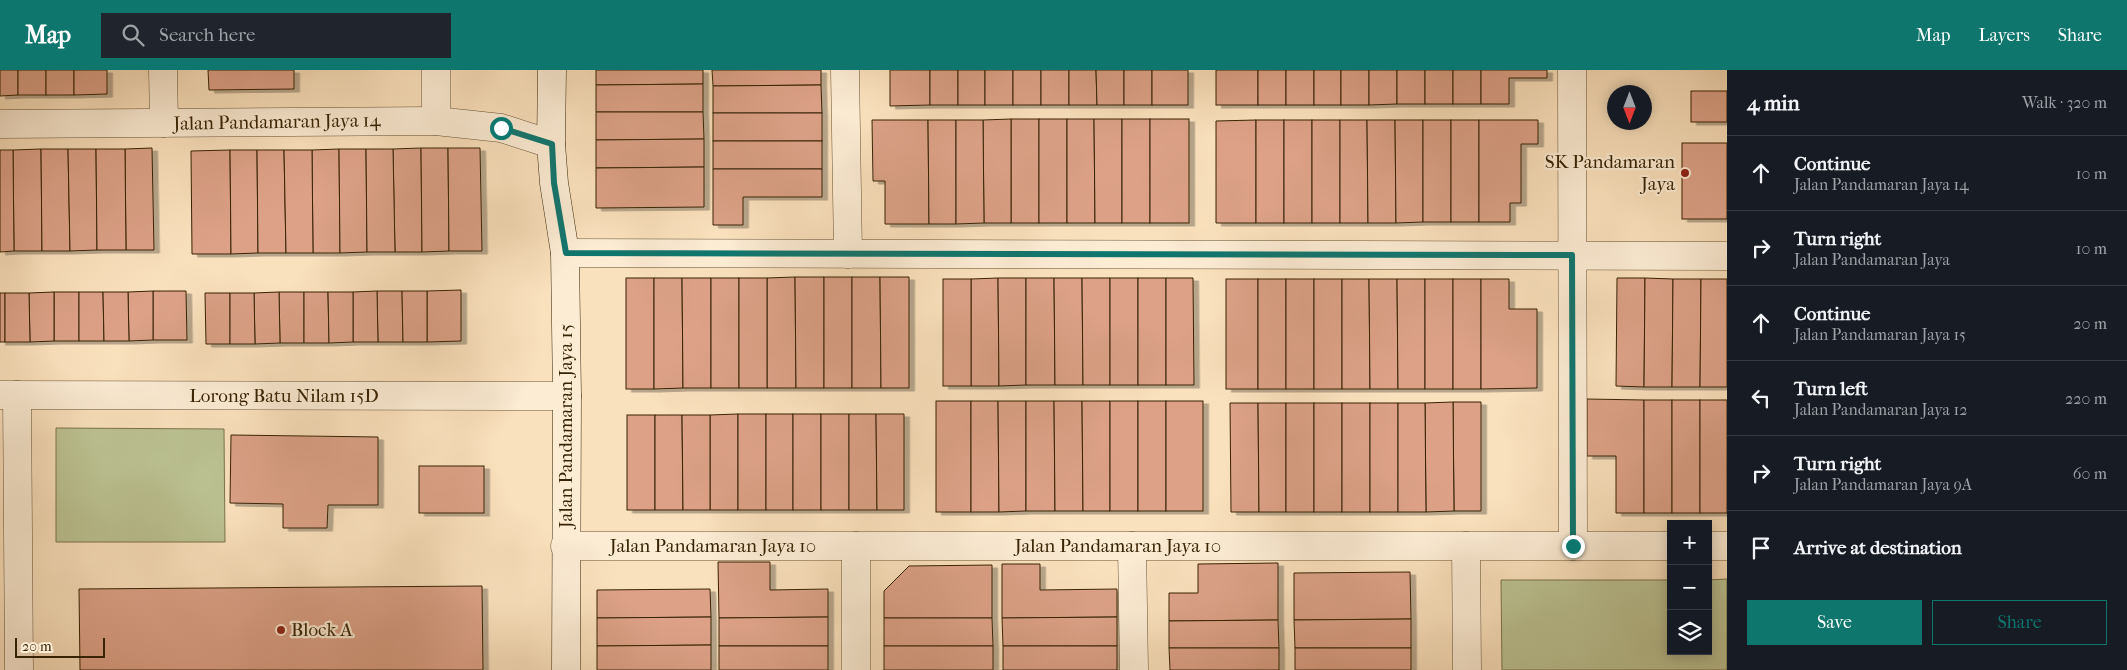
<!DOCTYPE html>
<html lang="en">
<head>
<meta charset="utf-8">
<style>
  :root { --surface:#171b24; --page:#20242c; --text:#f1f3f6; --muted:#9ea1a6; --line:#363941; --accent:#0f766e }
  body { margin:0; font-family:"IM FELL French Canon",serif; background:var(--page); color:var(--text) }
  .controls { position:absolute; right:15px; bottom:15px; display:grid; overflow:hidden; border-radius:0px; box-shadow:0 2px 12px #0003 }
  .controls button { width:45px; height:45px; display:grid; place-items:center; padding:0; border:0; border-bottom:1px solid var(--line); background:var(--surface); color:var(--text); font:25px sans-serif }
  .compass { position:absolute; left:1607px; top:15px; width:45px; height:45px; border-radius:50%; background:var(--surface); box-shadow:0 2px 12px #0003; rotate:180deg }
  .scale { position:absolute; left:15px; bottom:12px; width:90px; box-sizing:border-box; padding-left:5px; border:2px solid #382304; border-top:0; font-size:14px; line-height:18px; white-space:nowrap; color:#382304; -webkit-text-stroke:4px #fcecd4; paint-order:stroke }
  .stop { position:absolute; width:15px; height:15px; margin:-11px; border:4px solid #0f766e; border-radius:50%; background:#fff }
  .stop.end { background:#0f766e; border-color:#fff; box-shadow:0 1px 5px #0008 }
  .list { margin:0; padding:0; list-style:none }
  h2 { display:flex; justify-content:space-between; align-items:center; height:65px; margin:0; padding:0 20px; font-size:21px }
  h2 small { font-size:16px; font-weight:400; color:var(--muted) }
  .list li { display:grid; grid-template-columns:32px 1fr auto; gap:15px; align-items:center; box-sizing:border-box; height:75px; padding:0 20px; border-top:1px solid var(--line) }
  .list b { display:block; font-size:19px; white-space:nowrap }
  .list p { margin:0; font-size:16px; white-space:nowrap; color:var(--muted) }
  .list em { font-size:16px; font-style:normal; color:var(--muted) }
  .actions { display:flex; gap:10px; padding:15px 20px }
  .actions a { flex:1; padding:11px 0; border:1px solid var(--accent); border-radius:0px; text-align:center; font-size:18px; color:var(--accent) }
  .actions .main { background:var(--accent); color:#fff }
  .icon { flex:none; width:28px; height:28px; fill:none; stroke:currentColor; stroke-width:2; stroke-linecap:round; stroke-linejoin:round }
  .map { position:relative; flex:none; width:1727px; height:600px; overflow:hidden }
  header { display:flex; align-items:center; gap:30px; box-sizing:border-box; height:70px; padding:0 25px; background:var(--accent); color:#fff }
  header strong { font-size:24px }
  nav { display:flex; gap:28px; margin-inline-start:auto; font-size:18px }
  .search { width:350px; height:45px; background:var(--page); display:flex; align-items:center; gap:12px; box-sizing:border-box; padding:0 18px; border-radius:0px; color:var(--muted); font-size:19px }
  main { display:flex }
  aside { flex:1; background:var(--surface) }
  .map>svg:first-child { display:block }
</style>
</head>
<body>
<header>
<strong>Map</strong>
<div class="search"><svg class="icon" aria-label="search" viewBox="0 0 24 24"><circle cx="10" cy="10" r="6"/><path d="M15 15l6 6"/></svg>Search here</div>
<nav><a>Map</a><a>Layers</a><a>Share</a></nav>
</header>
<main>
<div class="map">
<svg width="1727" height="600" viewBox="0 0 1727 600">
  <defs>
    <filter id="shadow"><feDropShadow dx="5.5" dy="3" stdDeviation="0" flood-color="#0004"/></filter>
  </defs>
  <rect width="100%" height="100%" fill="#fae1bd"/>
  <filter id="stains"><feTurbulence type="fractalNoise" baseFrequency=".004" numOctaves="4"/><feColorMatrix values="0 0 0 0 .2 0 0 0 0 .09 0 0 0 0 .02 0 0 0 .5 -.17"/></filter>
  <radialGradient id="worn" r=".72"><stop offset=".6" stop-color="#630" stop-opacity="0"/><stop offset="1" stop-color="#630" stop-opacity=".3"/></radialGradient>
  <g fill="#bcc393" stroke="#7a734c">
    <path d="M56,358L224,359L225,472H56Z"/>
    <path d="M1727,509V600H1502L1501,510H1671V581H1708V510Z"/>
  </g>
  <g fill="#dca187" stroke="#382304" filter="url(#shadow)">
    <path d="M0,0H18V25L0,26Z"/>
    <rect x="18" y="0" width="28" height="25"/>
    <rect x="46" y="0" width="28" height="25"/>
    <path d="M74,0H107V24L74,25Z"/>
    <path d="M208,0H294V19L209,20Z"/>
    <path d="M596,0H703V14L596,15Z"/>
    <path d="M712,0H821V15L713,16Z"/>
    <path d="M890,0H930V35L890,36Z"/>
    <rect x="930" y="0" width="28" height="35"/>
    <rect x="958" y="0" width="27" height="35"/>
    <rect x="985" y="0" width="28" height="35"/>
    <rect x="1013" y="0" width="28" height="35"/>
    <rect x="1041" y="0" width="28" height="35"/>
    <path d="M1069,0H1096L1097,35H1069Z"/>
    <path d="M1096,0H1124V35H1097Z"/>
    <rect x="1124" y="0" width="28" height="35"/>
    <rect x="1152" y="0" width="36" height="35"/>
    <rect x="1216" y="0" width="42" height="35"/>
    <rect x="1258" y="0" width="28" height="35"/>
    <rect x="1286" y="0" width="28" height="35"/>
    <rect x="1314" y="0" width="27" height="35"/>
    <rect x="1341" y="0" width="28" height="35"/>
    <path d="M1369,0H1397V34L1369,35Z"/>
    <rect x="1397" y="0" width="28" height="34"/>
    <rect x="1425" y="0" width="28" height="34"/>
    <rect x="1453" y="0" width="28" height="34"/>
    <path d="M1481,0H1547V8H1509V34H1481Z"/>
    <path d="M703,14V42H596V15Z"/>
    <path d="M821,15L822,43H713V16Z"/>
    <rect x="1691" y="21" width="36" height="31"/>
    <path d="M596,42H703L704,69L596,70Z"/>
    <rect x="713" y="43" width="109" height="28"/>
    <rect x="1011" y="49" width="28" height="104"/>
    <path d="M1011,49V153H984L983,50Z"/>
    <rect x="1039" y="49" width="28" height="104"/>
    <path d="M1067,49H1094L1095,153H1067Z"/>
    <path d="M1094,49H1122V153H1095Z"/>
    <rect x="1122" y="49" width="28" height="104"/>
    <rect x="1150" y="49" width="39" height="104"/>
    <path d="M872,50H928L929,154H885V111H873Z"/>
    <path d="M928,50H956V154H929Z"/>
    <path d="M956,50H983L984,153L956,154Z"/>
    <path d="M1256,50V153H1216V51Z"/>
    <rect x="1256" y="50" width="28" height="103"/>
    <rect x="1284" y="50" width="28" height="103"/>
    <rect x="1312" y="50" width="28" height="103"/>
    <path d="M1340,50H1367L1368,153H1340Z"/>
    <path d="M1367,50H1395L1396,153H1368Z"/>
    <path d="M1395,50H1423V152L1396,153Z"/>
    <rect x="1423" y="50" width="28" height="102"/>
    <rect x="1451" y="50" width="28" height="102"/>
    <path d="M1479,50H1538V74H1521V133H1510V152H1479Z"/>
    <path d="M704,69V97L596,98V70Z"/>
    <rect x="713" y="71" width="109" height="28"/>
    <rect x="1682" y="73" width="45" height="76"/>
    <path d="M152,78L154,180H126L125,79Z"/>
    <path d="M421,78L422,182H395L393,79Z"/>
    <path d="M421,78H448L449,181L422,182Z"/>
    <path d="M448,78H480L482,181H449Z"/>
    <path d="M41,79L42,181H14L13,80Z"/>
    <path d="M41,79H68L70,181H42Z"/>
    <path d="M68,79H96L97,180L70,181Z"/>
    <path d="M96,79H125L126,180H97Z"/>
    <path d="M339,79L340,183H313L312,80Z"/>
    <path d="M339,79H366L367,182L340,183Z"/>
    <path d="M366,79H393L395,182H367Z"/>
    <path d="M0,80H13L14,181L0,182Z"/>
    <path d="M230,80L231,184H192L191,81Z"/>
    <path d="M230,80H257L258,183L231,184Z"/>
    <path d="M257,80H284L286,183H258Z"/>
    <path d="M284,80H312L313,183H286Z"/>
    <path d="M704,97V137L596,138V98Z"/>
    <path d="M713,99H822V127H743V155H713Z"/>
    <path d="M795,207L796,318H767V208Z"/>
    <path d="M795,207H824V318H796Z"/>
    <rect x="824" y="207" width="28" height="111"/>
    <path d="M852,207H880L881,318H852Z"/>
    <path d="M880,207H909V318H881Z"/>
    <rect x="626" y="208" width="28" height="111"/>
    <path d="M654,208H682L683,318L654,319Z"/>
    <path d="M682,208H711V318H683Z"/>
    <rect x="711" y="208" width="28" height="110"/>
    <rect x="739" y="208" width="28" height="110"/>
    <path d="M998,208L999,316H971V209Z"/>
    <path d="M998,208H1026V315L999,316Z"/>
    <path d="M1026,208H1054L1055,315H1026Z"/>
    <path d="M1054,208H1082L1083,315H1055Z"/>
    <path d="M1082,208H1110V315H1083Z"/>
    <rect x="1110" y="208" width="28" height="107"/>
    <rect x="1138" y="208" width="28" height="107"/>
    <path d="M1166,208H1193L1194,315H1166Z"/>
    <path d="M1617,208H1645L1644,317L1616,316Z"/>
    <path d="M1645,208L1673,209L1672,317H1644Z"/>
    <rect x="943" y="209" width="28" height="107"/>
    <rect x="1226" y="209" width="32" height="110"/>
    <rect x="1258" y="209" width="28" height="110"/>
    <rect x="1286" y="209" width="28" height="110"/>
    <rect x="1314" y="209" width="28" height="110"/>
    <path d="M1342,209H1369L1370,319H1342Z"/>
    <path d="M1369,209H1397L1398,319H1370Z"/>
    <path d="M1397,209H1425V319H1398Z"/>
    <rect x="1425" y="209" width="28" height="110"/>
    <rect x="1453" y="209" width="28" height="110"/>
    <path d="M1481,209H1509V239H1537V318L1481,319Z"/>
    <path d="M1673,209H1701L1700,317H1672Z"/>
    <path d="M1701,209H1727V317H1700Z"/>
    <path d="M461,220V271L427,272V221Z"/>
    <path d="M153,221H186L187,270H153Z"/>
    <path d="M153,221V270L129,271L128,222Z"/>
    <path d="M377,221H402L403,272H378Z"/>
    <path d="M377,221L378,272H353V222Z"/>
    <path d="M402,221H427V272H403Z"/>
    <rect x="54" y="222" width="25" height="49"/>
    <path d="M54,222V271L30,272L29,223Z"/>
    <path d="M79,222H103L104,271H79Z"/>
    <path d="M103,222H128L129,271H104Z"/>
    <path d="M279,222H304V273H280Z"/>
    <path d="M279,222L280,273L255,274L254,223Z"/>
    <path d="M304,222H328L329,273H304Z"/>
    <path d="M328,222H353V272L329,273Z"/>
    <rect x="0" y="223" width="5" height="49"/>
    <path d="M5,223H29L30,272H5Z"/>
    <path d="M205,223H230V274H206Z"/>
    <path d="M230,223H254L255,274H230Z"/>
    <path d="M1587,329L1644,330V443H1616V386H1587Z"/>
    <rect x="1644" y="330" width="28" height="113"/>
    <rect x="1672" y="330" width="28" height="113"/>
    <rect x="1700" y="330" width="27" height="113"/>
    <rect x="936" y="331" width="35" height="111"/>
    <path d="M971,331H998L999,442H971Z"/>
    <path d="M998,331H1026V441L999,442Z"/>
    <path d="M1026,331H1054L1055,441H1026Z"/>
    <path d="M1054,331H1082L1083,441H1055Z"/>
    <path d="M1082,331H1110V441H1083Z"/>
    <rect x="1110" y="331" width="28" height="110"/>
    <rect x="1138" y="331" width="28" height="110"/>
    <rect x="1166" y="331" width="37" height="110"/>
    <path d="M1453,332H1481V441H1454Z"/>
    <path d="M1453,332L1454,441L1426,442L1425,333Z"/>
    <path d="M1230,333H1258L1259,442H1231Z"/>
    <path d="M1258,333H1286V442H1259Z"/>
    <rect x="1286" y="333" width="28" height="109"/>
    <rect x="1314" y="333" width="28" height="109"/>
    <rect x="1342" y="333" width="28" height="109"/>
    <rect x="1370" y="333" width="28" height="109"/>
    <path d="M1398,333H1425L1426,442H1398Z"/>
    <path d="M738,344V440H710V345Z"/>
    <rect x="738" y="344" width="28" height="96"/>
    <rect x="766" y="344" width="27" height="96"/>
    <rect x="793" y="344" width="28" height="96"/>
    <rect x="821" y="344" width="28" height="96"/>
    <path d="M849,344H876L877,440H849Z"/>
    <path d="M876,344H904V440H877Z"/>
    <rect x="627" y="345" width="28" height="95"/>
    <path d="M655,345H682L683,440H655Z"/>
    <path d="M682,345H710V440H683Z"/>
    <path d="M231,365L378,367V435H328L327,458H283V434L230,433Z"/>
    <rect x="419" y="396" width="65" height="47"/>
    <path d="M718,492H770V520L828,519V547L719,548Z"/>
    <path d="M1278,493V550L1169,551V523H1198V494Z"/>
    <path d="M1002,494H1040V520L1117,519V547L1002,548Z"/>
    <path d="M992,495V548H884V521L909,496Z"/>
    <path d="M1410,502L1411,549L1294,550V503Z"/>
    <path d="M482,516L483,600H80L79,519Z"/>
    <path d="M710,519L711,547L597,548V520Z"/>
    <path d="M711,547V575L597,576V548Z"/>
    <path d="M828,547V576H719V548Z"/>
    <path d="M1117,547V576H1003L1002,548Z"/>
    <path d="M884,548H992L993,576H884Z"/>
    <path d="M1411,549V578H1295L1294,550Z"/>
    <path d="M1278,550L1279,578H1169V551Z"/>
    <path d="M711,575V600H597V576Z"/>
    <rect x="719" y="576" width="109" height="24"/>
    <rect x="884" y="576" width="109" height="24"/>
    <rect x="1003" y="576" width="114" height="24"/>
    <path d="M1169,578H1279V600H1170Z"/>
    <rect x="1295" y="578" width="116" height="22"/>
  </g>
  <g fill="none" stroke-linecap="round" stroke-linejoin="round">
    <g stroke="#685232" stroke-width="29">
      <g id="street">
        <path d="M163,0L164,53"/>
        <path d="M845,0L848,184"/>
        <path d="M1572,0L1573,476"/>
        <path d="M436,51V0"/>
        <path d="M0,54L436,51L501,58L551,74"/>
        <path d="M565,183L1727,186"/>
        <path d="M0,325L567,326"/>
        <path d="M17,325L19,600"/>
        <path d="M565,476H1671"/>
        <path d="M1132,476L1134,600"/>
        <path d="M1466,476L1467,600"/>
        <path d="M1708,476H1727"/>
        <path d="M856,600V476"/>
      </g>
    </g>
    <g stroke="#382304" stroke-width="29">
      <path id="secondary" d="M552,0L551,74L554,113L565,183L567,326L566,600"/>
    </g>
    <use href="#street" stroke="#fcecd4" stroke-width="28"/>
    <use href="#secondary" stroke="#fcecd4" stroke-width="28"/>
  </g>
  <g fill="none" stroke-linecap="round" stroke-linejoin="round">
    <path stroke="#0f766e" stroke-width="6" d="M501,58L552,74L554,113L566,183L1572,185L1573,476"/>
  </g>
  <g fill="#8f2418" stroke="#fcecd4" stroke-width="2">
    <circle cx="1685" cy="103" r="5"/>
    <circle cx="281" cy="560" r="5"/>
  </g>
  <g text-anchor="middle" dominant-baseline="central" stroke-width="4.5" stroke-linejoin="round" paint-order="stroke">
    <g font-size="19" fill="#382304" stroke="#fcecd4">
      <text transform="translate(277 52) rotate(-1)">Jalan Pandamaran Jaya 14</text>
      <text x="284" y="326">Lorong Batu Nilam 15D</text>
      <text transform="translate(566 356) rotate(-90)">Jalan Pandamaran Jaya 15</text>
      <text x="713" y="476">Jalan Pandamaran Jaya 10</text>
      <text x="1118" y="476">Jalan Pandamaran Jaya 10</text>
    </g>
    <g font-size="19" fill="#382304" stroke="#fcecd4" text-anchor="end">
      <text x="1675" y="92">SK Pandamaran<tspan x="1675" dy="22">Jaya</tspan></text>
      <text x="291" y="560" text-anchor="start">Block A</text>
    </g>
  </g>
  <rect width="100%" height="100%" filter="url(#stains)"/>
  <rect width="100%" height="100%" fill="url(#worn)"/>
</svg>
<div class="controls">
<button>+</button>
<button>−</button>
<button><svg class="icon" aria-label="layers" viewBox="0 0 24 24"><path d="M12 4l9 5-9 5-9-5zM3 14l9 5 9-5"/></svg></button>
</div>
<svg class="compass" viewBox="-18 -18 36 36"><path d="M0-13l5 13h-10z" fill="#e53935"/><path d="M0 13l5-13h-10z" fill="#9ea1a6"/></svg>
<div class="scale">20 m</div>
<div class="stop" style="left:501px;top:58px"></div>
<div class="stop end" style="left:1573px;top:476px"></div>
</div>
<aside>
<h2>4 min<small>Walk · 320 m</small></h2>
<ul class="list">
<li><svg class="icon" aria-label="ahead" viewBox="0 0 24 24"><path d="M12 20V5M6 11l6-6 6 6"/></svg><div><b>Continue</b><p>Jalan Pandamaran Jaya 14</p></div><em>10 m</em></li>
<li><svg class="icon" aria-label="right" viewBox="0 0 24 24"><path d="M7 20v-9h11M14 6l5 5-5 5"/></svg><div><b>Turn right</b><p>Jalan Pandamaran Jaya</p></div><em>10 m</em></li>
<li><svg class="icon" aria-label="ahead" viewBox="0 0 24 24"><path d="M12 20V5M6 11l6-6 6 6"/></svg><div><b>Continue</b><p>Jalan Pandamaran Jaya 15</p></div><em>20 m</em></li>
<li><svg class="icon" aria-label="left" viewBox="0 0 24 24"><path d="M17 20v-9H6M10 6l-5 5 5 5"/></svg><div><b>Turn left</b><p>Jalan Pandamaran Jaya 12</p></div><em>220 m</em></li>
<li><svg class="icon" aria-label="right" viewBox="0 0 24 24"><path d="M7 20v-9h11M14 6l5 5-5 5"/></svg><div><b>Turn right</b><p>Jalan Pandamaran Jaya 9A</p></div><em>60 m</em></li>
<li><svg class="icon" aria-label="arrive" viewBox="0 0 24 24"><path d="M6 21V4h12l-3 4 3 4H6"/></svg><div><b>Arrive at destination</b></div></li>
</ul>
<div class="actions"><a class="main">Save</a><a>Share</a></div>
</aside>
</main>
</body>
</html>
